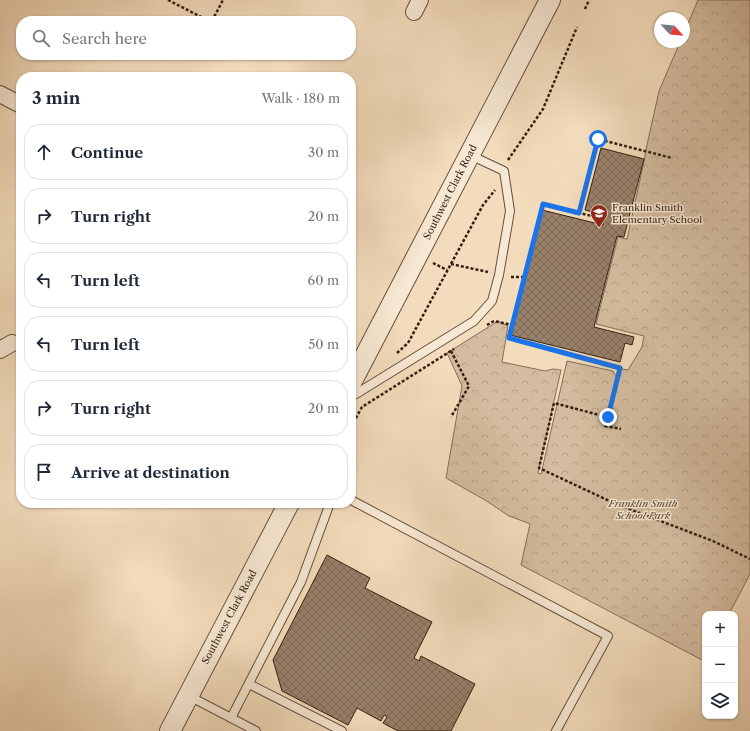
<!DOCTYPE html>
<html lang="en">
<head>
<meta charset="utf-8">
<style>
  :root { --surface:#fff; --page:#f6f6f7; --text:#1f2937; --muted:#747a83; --line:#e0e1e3 }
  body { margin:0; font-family:"Libre Caslon Text",serif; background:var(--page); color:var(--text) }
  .controls { position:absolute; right:12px; bottom:12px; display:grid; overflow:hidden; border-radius:8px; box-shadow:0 1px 3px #0004 }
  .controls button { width:36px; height:36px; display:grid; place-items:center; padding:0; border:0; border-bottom:1px solid var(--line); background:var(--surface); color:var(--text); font:20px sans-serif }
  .compass { position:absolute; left:654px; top:12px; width:36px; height:36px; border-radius:50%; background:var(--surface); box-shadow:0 1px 3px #0004; rotate:116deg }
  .stop { position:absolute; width:12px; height:12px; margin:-9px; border:3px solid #1a73e8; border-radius:50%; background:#fff }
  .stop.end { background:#1a73e8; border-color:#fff; box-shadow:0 1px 4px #0008 }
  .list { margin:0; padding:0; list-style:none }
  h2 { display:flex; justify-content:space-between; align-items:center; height:52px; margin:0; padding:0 16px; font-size:17px }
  h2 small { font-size:13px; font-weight:400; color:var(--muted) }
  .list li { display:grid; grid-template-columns:26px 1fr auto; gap:12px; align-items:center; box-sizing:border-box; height:56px; margin:0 8px 8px; padding:0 8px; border:1px solid var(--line); border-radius:16px }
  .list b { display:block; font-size:15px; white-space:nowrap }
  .list em { font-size:13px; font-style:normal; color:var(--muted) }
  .icon { flex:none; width:22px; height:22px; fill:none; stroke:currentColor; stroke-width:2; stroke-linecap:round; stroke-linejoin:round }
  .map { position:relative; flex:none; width:750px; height:731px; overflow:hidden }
  .search { position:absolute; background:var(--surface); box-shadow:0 1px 3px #0004; left:16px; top:16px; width:340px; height:44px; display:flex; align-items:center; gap:10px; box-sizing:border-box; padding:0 14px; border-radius:16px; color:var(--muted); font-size:15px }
  .panel { position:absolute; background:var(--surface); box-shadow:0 1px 3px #0004; left:16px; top:72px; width:340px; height:436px; border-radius:16px }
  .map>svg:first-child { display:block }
</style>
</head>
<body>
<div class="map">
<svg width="750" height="731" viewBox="0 0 750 731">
  <defs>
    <pattern id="forest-crowns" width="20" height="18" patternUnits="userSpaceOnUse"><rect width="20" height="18" fill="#d3bc9f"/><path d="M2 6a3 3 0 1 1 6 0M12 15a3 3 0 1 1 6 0" fill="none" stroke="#b6a188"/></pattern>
    <pattern id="building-cross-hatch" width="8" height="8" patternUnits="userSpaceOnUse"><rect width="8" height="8" fill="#98816a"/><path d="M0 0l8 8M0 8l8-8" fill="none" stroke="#7d6956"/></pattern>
  </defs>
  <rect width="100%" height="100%" fill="#f3dcbc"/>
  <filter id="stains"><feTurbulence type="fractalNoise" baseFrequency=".005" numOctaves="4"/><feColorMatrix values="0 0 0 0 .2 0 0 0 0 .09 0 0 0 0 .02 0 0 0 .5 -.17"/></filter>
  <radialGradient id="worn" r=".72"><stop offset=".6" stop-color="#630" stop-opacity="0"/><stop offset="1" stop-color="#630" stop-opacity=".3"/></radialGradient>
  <path fill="url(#forest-crowns)" stroke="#846e58" d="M698,0H750V574L729,614H705L704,661L521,565L530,524L528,523L509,516L485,500L446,478L462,386L447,353L498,321L508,326L502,362L545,371L553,369L561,370L538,473L541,474L567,361L613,371L616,376L619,377L622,369L628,370L642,347L644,336L596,324L618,237L627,239L645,157V154L659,91L680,42H684V33Z"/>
  <g fill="url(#building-cross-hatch)" stroke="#361f12">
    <path d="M601,148L644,159L624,237L617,236L594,327L634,337L632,345L625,343L620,362L510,335L542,210L603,225L605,215L585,210Z"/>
    <path d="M327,555L370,578L365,588L432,622L414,658L419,661L421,656L475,684L451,731H398L383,723L387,717L384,715L381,721L357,708L348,725L282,691L273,660Z"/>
  </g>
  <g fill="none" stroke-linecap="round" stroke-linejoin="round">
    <g stroke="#654e3c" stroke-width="10">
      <g id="service">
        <path d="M351,397L474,321L492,301L499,275L510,211L504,171L470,155"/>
        <path d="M351,500L608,636L556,731"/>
        <path d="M249,684L342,731"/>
        <path d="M189,696L256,731"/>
        <path d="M231,718L301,582L330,503"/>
      </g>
    </g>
    <g stroke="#654e3c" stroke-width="18">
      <g id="minor">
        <path d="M414,12L420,0"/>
        <path d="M0,94L21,105"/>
        <path d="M0,350L12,343"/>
      </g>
    </g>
    <g stroke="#654e3c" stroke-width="22">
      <g id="tertiary">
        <path d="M351,383L550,0"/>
        <path d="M170,731L289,503"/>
      </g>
    </g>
    <g stroke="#361f12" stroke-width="2.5" stroke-dasharray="3 2" stroke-linecap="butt">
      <path d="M168,0L209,21"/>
      <path d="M585,9L589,0"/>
      <path d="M212,21L223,0"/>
      <path d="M508,160L543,109L577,27"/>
      <path d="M579,213L543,204L509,338L620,368L605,426L621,429"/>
      <path d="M605,219L579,213L598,139L672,158"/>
      <path d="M433,263L447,270"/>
      <path d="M451,264L488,272"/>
      <path d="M511,277H525"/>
      <path d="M487,325L494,321L512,325"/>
      <path d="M451,351L469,386L451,417"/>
      <path d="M397,353L408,343L483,205L495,190"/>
      <path d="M607,417L554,403L539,468L616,504L713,541L750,559"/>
      <path d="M351,427L362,407L454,349"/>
    </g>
    <use href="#service" stroke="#f7e8d3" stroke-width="8"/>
    <use href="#minor" stroke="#f7e8d3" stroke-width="16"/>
    <use href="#tertiary" stroke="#f7e8d3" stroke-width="20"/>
  </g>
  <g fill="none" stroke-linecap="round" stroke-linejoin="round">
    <path stroke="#1a73e8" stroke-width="5" d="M598,139L579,213L543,204L509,338L620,368L608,417"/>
  </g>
  <defs>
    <g id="school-pin" transform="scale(0.9)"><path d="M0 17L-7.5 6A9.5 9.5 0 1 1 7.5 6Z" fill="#8f2418" stroke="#f7e8d3"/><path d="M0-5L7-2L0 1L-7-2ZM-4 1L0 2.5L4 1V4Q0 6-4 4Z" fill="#fff"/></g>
  </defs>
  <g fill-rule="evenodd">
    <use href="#school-pin" x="599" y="213"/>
  </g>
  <g text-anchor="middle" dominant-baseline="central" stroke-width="3" stroke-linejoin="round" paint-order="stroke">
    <g font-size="10" fill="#361f12" stroke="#f7e8d3">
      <text transform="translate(450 192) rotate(-63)">Southwest Clark Road</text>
      <text transform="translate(229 617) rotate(-62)">Southwest Clark Road</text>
    </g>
    <g font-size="10" fill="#361f12" stroke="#f7e8d3" text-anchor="start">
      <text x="612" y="207">Franklin Smith<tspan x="612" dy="12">Elementary School</tspan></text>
    </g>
    <g font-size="10" font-style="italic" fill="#5d4635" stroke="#f7e8d3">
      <text x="643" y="503">Franklin Smith<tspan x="643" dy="12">School Park</tspan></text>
    </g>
  </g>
  <rect width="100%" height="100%" filter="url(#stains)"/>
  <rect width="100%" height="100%" fill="url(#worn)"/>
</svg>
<div class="controls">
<button>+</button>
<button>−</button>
<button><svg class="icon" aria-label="layers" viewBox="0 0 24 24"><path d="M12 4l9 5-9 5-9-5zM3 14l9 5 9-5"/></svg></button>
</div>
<svg class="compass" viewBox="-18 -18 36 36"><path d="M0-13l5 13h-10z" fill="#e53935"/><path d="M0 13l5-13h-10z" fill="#747a83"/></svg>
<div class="stop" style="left:598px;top:139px"></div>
<div class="stop end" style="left:608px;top:417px"></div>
<div class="search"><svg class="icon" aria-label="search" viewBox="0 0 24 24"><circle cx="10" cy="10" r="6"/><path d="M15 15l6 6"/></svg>Search here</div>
<section class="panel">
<h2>3 min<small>Walk · 180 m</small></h2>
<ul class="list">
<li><svg class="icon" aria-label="ahead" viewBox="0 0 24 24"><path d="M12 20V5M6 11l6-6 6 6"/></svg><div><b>Continue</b></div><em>30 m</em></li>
<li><svg class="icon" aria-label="right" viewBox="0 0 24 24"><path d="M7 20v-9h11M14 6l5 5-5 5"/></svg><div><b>Turn right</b></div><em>20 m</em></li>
<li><svg class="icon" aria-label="left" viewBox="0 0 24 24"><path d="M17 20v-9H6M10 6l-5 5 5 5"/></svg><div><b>Turn left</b></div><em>60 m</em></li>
<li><svg class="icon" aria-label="left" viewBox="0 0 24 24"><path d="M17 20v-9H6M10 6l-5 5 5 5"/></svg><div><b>Turn left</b></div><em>50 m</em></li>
<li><svg class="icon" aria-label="right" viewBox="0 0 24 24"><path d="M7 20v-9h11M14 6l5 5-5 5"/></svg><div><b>Turn right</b></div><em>20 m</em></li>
<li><svg class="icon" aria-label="arrive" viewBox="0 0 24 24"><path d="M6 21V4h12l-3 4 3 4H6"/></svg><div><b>Arrive at destination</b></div></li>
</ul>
</section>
</div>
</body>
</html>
